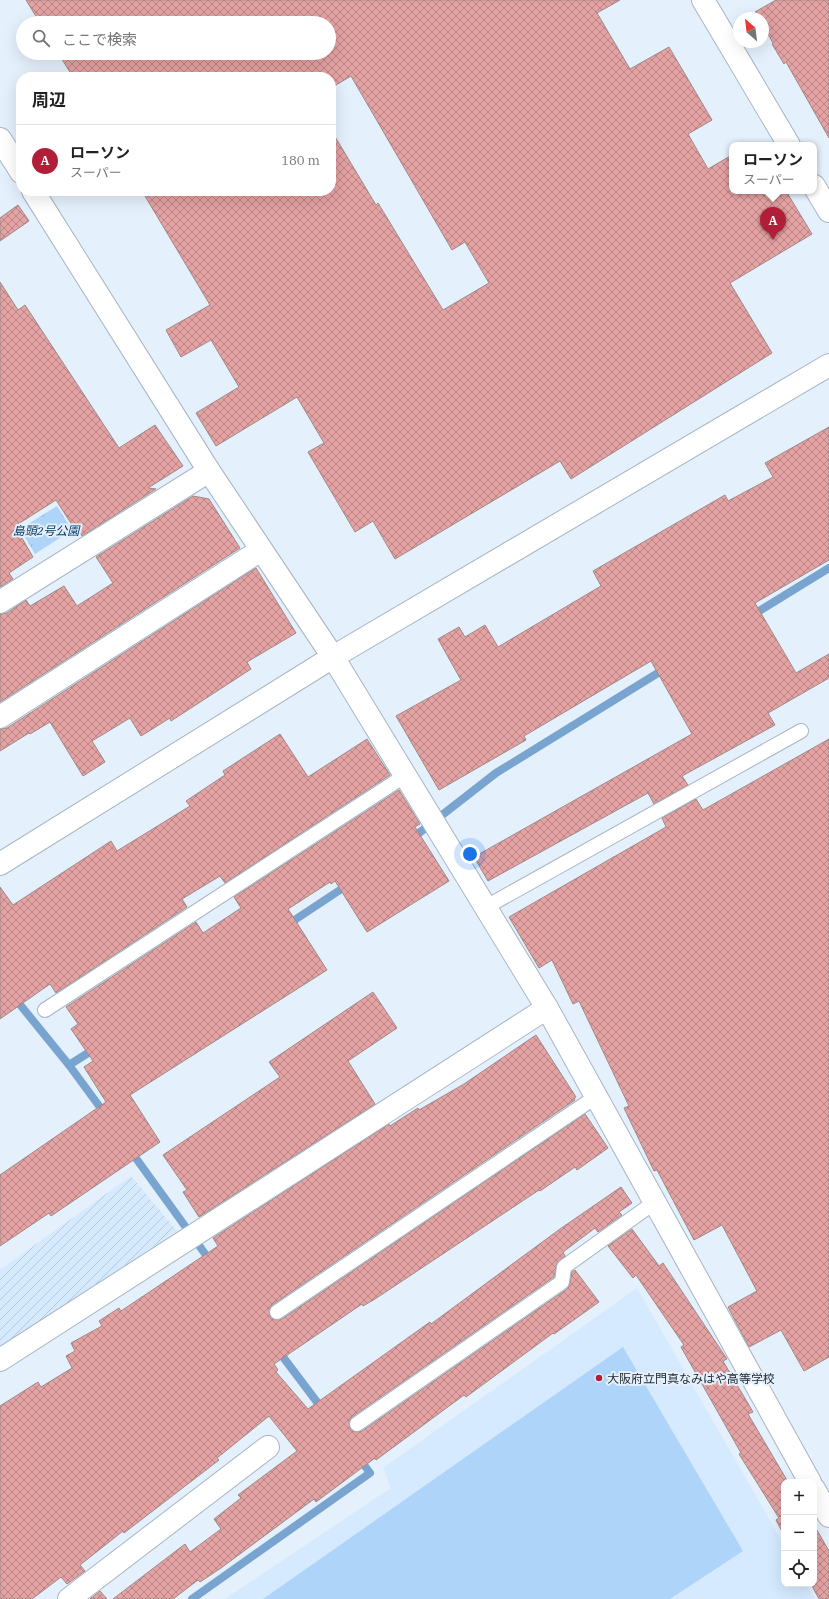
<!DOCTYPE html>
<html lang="ja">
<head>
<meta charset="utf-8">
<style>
  :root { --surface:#fff; --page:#f2f2f2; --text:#202124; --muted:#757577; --line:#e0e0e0; --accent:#b11e37 }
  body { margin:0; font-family:"IBM Plex Serif","Noto Sans JP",serif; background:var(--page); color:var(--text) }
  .controls { position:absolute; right:12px; bottom:12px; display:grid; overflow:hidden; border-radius:8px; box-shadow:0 4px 16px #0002 }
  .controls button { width:36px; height:36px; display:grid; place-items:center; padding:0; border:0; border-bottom:1px solid var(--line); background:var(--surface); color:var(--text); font:20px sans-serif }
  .compass { position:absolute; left:733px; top:12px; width:36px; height:36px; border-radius:50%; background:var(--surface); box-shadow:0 4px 16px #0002; rotate:332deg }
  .you { position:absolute; left:470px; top:854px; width:14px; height:14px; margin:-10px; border:3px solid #fff; border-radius:50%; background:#1a73e8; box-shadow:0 0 0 6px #1a73e833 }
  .badge { display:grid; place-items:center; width:26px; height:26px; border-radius:50%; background:var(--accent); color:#fff; font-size:13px; font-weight:700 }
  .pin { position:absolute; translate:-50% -33px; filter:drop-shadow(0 1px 2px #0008) }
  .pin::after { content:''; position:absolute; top:21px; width:14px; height:12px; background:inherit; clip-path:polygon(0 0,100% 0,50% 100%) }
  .popup { position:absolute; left:729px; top:142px; width:88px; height:52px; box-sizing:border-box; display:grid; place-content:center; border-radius:8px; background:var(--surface); filter:drop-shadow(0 1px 3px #0005); font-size:13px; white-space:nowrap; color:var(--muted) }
  .popup b { font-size:15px; color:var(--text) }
  .popup::after { content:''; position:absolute; left:50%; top:100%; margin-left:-8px; border:8px solid transparent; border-top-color:var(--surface) }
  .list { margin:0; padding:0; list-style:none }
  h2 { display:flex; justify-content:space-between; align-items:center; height:52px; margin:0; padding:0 16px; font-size:17px }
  h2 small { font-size:13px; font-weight:400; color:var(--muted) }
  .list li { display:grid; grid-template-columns:26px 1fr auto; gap:12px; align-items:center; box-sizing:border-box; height:72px; padding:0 16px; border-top:1px solid var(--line) }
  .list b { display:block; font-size:15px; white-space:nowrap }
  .list p { margin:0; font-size:13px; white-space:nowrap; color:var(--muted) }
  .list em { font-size:13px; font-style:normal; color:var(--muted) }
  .icon { flex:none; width:22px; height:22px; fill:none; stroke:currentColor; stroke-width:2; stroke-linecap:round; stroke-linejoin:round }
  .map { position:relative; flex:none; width:829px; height:1599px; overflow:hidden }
  .search { position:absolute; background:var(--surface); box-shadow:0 4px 16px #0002; left:16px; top:16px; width:320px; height:44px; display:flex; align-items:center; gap:10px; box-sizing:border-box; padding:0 14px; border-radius:22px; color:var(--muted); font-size:15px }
  .panel { position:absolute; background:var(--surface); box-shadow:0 4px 16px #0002; left:16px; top:72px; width:320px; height:124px; border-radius:16px }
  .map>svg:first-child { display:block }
</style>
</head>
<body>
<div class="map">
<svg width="829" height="1599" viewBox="0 0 829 1599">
  <defs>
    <pattern id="industrial-furrows" width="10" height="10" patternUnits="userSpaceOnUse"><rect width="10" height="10" fill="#d5eafe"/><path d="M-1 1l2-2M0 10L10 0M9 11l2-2" fill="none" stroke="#b7c9da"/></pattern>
    <pattern id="park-tufts" width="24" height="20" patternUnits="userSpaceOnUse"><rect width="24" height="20" fill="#aed4f9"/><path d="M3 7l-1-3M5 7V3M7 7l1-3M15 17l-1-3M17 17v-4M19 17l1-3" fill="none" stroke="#95b6d6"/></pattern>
    <pattern id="building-cross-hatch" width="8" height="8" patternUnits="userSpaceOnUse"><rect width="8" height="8" fill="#e5a2a3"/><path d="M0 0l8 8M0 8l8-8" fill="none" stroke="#b98485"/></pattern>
  </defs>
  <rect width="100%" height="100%" fill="#e4f0fc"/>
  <path fill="#d5eafe" d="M637,1288L784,1545V1584H807L815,1599H225L391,1488L383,1468Z"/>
  <path fill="url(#industrial-furrows)" d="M131,1176L177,1231L0,1347V1270Z"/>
  <path fill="url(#park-tufts)" d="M57,506L72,530L35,554L20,529Z"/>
  <path fill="#aed4f9" d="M623,1347L743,1551L670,1599H263Z"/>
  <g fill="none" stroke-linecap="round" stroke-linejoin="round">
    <g stroke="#78a4cf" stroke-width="8">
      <path d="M751,616L829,568"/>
      <path d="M410,840L496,773L666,668"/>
      <path d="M287,925L349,884"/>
      <path d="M0,980L69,1065L105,1114"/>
      <path d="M69,1065L96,1048"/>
      <path d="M130,1150L211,1262"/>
      <path d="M277,1349L323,1410"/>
      <path d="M192,1599L370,1473L359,1458"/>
    </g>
  </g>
  <g fill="url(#building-cross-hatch)" stroke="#9e8989">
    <path d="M26,0H620L597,13L630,69L669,47L712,120L688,134L708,169L732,155V191H786L812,234L730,283L772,353L571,479L560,461L395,559L373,521L355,532L308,452L324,443L297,397L216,446L196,413L239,387L211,340L181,357L166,330L210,305L142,191H331V130L376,205L378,203L443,310L489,283L465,242L452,250L351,76L331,88V77H73L58,53H329V23H40Z"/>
    <path d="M776,0H829V138L786,62L784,64L772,44L773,43L763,25V18H759L755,12Z"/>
    <path d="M18,205L29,221L0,241V218Z"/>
    <path d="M0,282L18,310L25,305L119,448L155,425L183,466L148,488L156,489L82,536L76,526L74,528L56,500L15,526L33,557L9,573L13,579L0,587Z"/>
    <path d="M829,427V560L755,603L796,673L829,654V678L768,713L775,725L682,776L688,785L654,804L648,793L488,881L474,857L692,734L651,661L524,736L526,740L439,790L396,716L461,680L438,639L459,627L465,637L485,625L498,647L601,586L593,571L725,495L728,501L773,477L765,463Z"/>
    <path d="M193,496L209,499L240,548L0,702V614L7,613L26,600L30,606L64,586L77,606L113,583L96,557Z"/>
    <path d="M256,568L296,633L247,662L251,669L171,721L170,718L141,736L130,718L92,741L105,762L83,776L50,722L30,734L29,733L0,751V729L7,728Z"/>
    <path d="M280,734L308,777L367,739L390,775L225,883L220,876L182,899L187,907L56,993L50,984L0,1019V887L13,905L111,841L117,851L190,806L186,801L225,775L223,771Z"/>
    <path d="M829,739V1357L804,1371L781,1330L749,1347L728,1307L757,1291L722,1225L694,1240L657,1170L654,1171L624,1108L629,1106L579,1001L573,1004L552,960L539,968L509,917L666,827L662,818L696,799L703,810Z"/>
    <path d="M399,790L420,824L415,827L449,881L367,932L335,881L331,884L330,882L288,909L327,970L130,1095L160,1142L51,1216L49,1213L0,1246V1175L106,1102L84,1067L93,1061L71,1029L78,1024L66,1007L196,922L203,933L241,908L234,897Z"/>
    <path d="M373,992L397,1028L348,1061L375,1104L199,1217L183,1192L187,1190L163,1155L280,1077L269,1062Z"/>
    <path d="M536,1035L576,1097L574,1098L575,1100L272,1305L269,1309L270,1316L274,1320L282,1319L585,1114L608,1148L577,1170L575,1167L540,1191L539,1190L375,1299L363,1306L362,1304L274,1364L278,1370L276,1372L308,1409L430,1322L431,1324L560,1229L621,1187L632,1203L619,1212L622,1215L598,1232L595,1228L563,1252L565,1256L557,1263L554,1277L352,1417L349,1421L350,1428L354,1432L362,1431L567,1289L570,1283L572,1272L575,1270L599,1302L554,1334L553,1333L466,1397L464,1395L376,1460L375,1458L316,1502L314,1499L221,1568L200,1582L198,1580L173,1599H113L185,1544L190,1552L221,1529L214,1519L241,1498L238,1495L297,1451L269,1416L217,1458L219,1460L124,1533L123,1531L80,1565L85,1571L67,1584L61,1577L32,1599H0V1406L38,1382L41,1387L72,1368L66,1356L75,1351L71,1343L102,1326L99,1321L119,1308L121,1311L218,1246L213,1238L389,1124L390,1126L418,1108L419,1110L464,1084Z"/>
    <path d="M632,1229L659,1266L663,1263L727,1359L723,1361L753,1412L748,1414L788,1482H784V1535L776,1520L779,1518L739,1454L741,1453L681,1347L684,1345L636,1275L633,1278L608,1246Z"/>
    <path d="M814,1525L829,1551V1599H819L811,1584H814Z"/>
    <path d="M100,1591L107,1599H90Z"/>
  </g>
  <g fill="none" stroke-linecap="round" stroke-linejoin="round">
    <g stroke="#a7b5c3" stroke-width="16">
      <g id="service">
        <path d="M486,907L801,731"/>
        <path d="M45,1010L406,775"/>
        <path d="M277,1312L597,1096"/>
        <path d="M357,1424L562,1282L564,1267L655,1202"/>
      </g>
    </g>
    <g stroke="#a7b5c3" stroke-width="24">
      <g id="minor">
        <path d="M0,602L209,471"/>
        <path d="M0,717L261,550"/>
        <path d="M69,1599L268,1447"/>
      </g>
    </g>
    <g stroke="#a7b5c3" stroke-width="24">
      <g id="tertiary">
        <path d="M703,0L789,145"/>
        <path d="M0,139L21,172"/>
        <path d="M814,186L829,211"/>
        <path d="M33,191L209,471L333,657L547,1008L810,1482"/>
        <path d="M0,864L333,657L829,365"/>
        <path d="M0,1360L547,1008"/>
        <path d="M814,1489L829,1516"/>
      </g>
    </g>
    <use href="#service" stroke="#fff" stroke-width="14"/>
    <use href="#minor" stroke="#fff" stroke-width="22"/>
    <use href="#tertiary" stroke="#fff" stroke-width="22"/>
  </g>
  <circle fill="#b11e37" stroke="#e4f0fc" stroke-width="1.5" cx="599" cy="1378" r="4"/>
  <g text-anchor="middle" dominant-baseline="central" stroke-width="4" stroke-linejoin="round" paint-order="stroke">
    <g font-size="12" font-style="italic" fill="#033860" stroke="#e4f0fc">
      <text x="46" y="530">島頭2号公園</text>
    </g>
    <g font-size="12" fill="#23292e" stroke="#e4f0fc" text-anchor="start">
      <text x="607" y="1378">大阪府立門真なみはや高等学校</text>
    </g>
  </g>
</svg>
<div class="controls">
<button>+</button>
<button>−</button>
<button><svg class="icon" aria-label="locate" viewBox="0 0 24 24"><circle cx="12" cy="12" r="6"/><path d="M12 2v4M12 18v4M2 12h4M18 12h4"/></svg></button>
</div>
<svg class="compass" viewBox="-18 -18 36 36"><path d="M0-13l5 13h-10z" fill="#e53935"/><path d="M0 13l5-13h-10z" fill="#757577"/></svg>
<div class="you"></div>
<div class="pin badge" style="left:773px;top:240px">A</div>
<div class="popup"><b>ローソン</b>スーパー</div>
<div class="search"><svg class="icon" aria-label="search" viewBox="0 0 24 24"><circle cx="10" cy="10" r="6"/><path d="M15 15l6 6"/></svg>ここで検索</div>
<section class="panel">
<h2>周辺<small></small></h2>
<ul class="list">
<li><span class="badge">A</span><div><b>ローソン</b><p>スーパー</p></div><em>180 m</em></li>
</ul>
</section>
</div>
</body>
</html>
